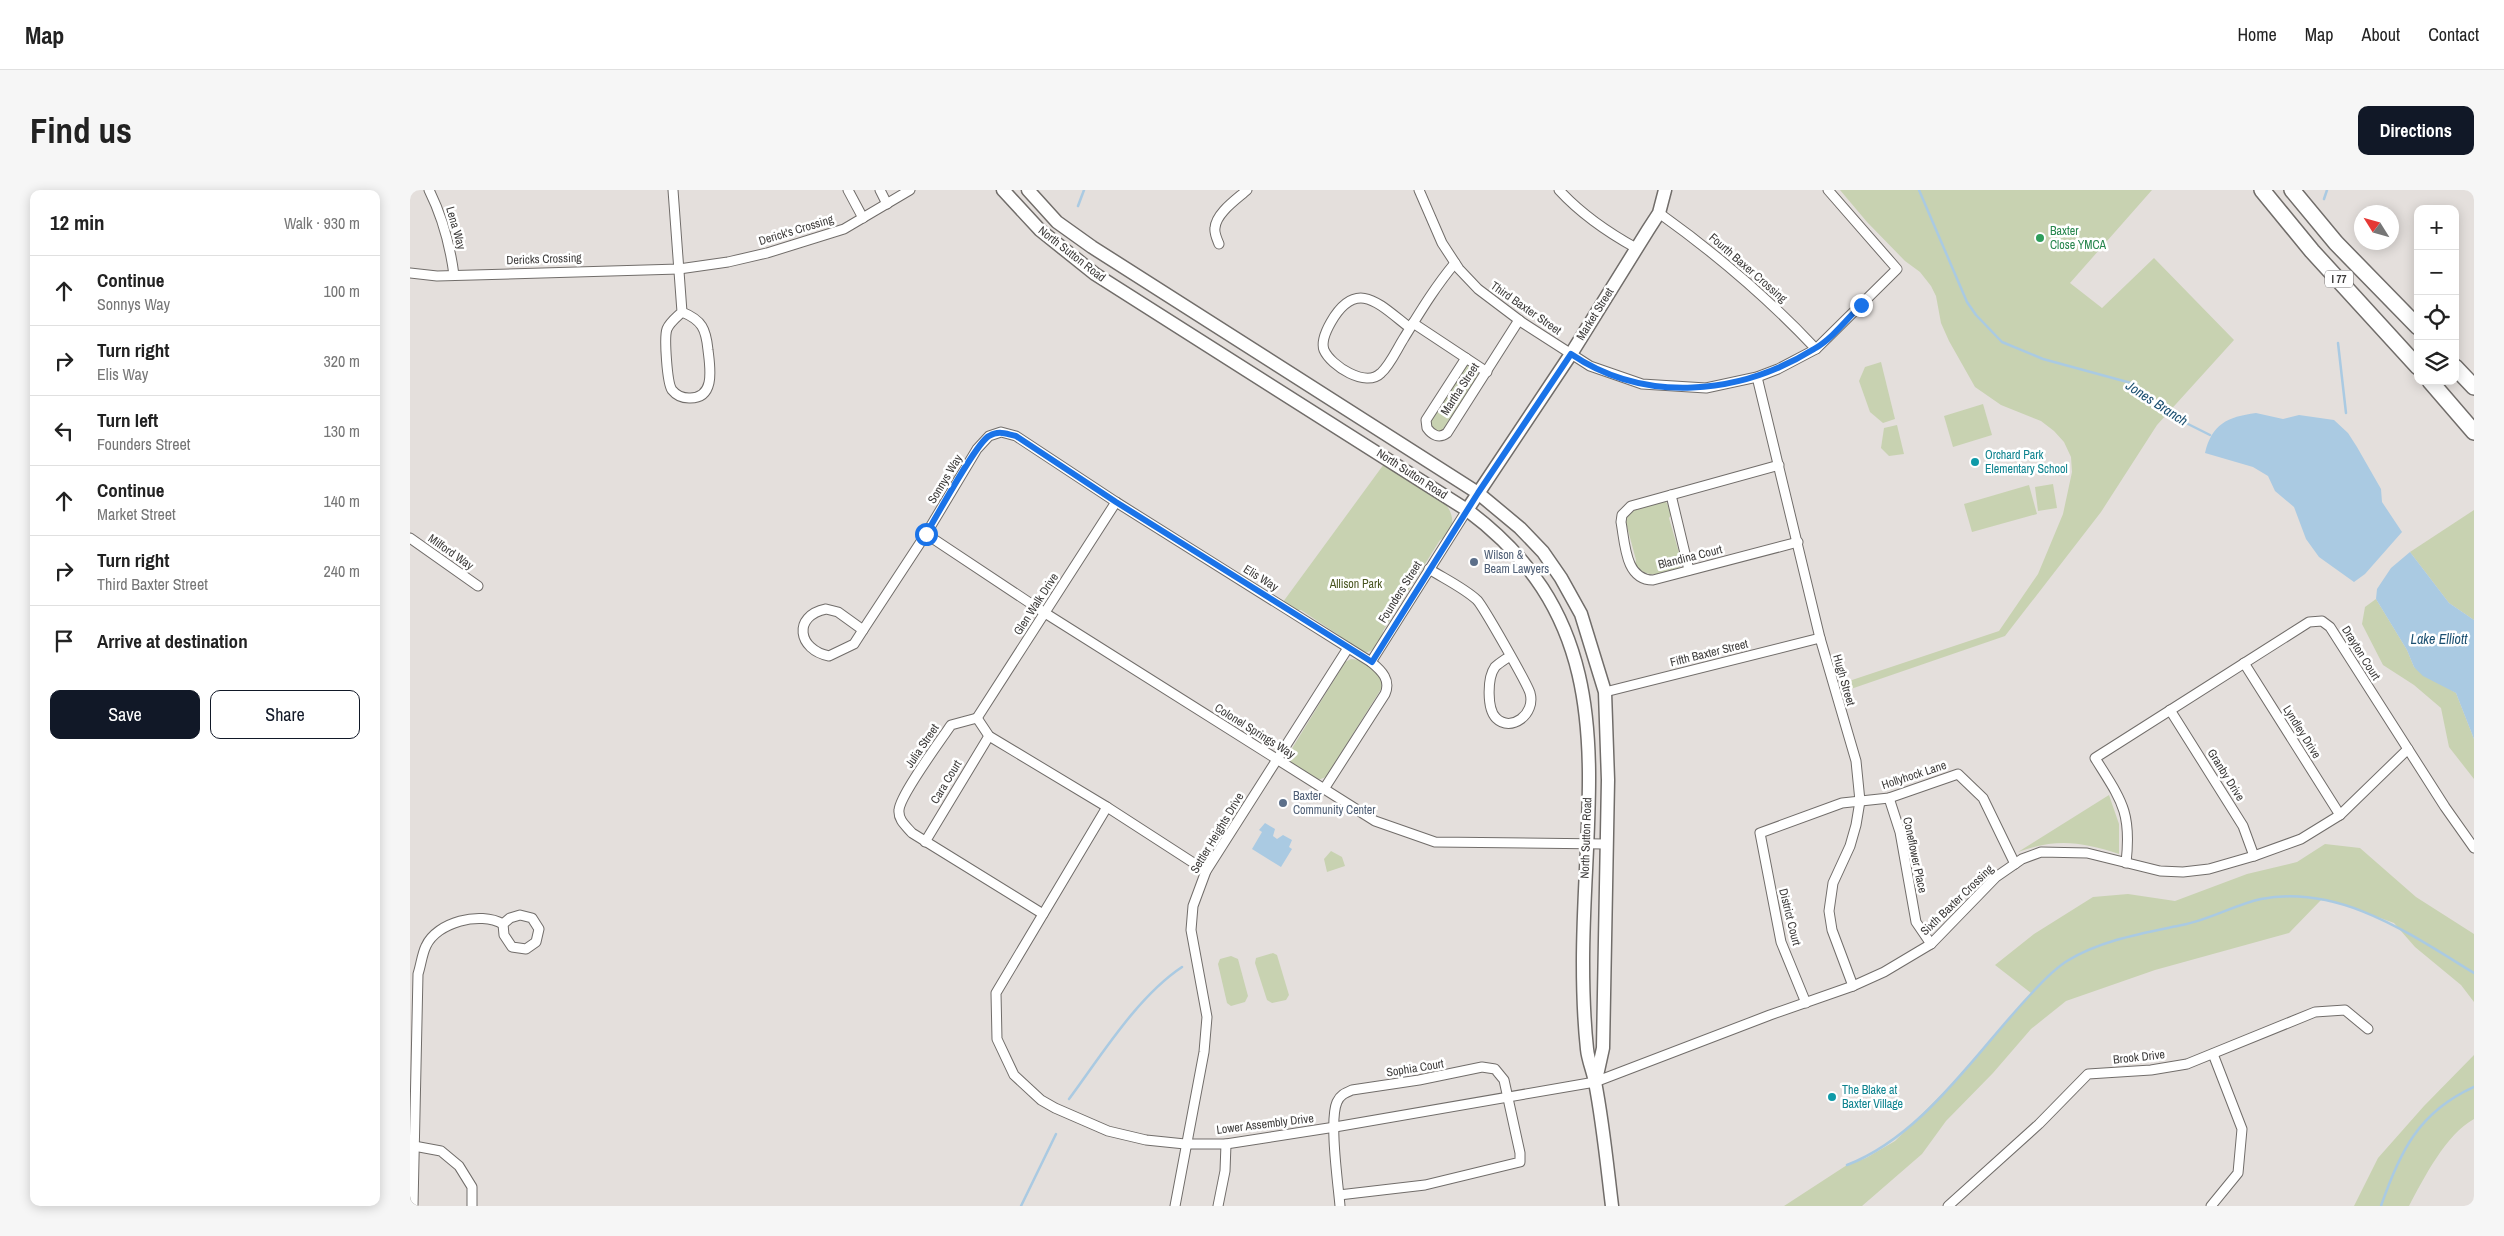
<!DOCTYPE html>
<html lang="en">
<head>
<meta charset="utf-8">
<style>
  :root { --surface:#fff; --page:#f6f6f6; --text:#222; --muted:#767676; --line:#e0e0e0; --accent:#111827 }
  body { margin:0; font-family:"Archivo Narrow",sans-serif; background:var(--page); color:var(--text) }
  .controls { position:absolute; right:15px; top:15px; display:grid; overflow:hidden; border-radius:10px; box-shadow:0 2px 12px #0003 }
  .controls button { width:45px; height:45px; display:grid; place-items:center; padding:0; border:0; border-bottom:1px solid var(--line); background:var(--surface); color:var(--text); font:25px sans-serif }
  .compass { position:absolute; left:1944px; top:15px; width:45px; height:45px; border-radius:50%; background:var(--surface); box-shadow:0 2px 12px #0003; rotate:307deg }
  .stop { position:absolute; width:15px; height:15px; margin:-11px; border:4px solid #1a73e8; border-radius:50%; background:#fff }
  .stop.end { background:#1a73e8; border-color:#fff; box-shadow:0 1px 5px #0008 }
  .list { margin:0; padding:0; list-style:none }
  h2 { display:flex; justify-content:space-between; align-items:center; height:65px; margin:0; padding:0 20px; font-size:21px }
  h2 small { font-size:16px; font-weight:400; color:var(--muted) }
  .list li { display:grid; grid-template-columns:32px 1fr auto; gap:15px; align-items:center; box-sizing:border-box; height:70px; padding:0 20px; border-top:1px solid var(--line) }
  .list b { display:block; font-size:19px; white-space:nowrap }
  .list p { margin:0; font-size:16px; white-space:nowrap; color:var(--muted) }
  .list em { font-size:16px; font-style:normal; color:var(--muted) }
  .actions { display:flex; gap:10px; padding:15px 20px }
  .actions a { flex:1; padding:11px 0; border:1px solid var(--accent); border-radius:10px; text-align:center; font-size:18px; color:var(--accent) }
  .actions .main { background:var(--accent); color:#fff }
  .icon { flex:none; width:28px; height:28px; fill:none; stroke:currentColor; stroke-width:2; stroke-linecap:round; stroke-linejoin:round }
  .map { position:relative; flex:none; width:2064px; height:1016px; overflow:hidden; border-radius:10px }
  header { display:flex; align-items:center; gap:30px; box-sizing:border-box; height:70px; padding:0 25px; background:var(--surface); border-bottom:1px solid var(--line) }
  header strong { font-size:24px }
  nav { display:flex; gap:28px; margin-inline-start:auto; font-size:18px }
  .intro { display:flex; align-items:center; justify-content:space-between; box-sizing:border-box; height:120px; padding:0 30px }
  h1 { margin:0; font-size:35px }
  .button { padding:12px 22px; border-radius:10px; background:var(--accent); color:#fff; font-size:18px; font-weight:700 }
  main { display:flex; gap:30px; padding:0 30px }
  aside { flex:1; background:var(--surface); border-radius:10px; box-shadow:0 2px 12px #0003 }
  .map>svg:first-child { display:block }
</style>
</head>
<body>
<header>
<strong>Map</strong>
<nav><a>Home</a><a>Map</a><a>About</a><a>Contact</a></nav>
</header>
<div class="intro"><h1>Find us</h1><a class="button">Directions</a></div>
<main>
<aside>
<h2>12 min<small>Walk · 930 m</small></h2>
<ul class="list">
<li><svg class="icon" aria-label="ahead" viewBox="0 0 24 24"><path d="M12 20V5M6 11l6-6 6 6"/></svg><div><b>Continue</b><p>Sonnys Way</p></div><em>100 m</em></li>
<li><svg class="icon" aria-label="right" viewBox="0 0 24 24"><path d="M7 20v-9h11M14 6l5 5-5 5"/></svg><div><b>Turn right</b><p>Elis Way</p></div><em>320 m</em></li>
<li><svg class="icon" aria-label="left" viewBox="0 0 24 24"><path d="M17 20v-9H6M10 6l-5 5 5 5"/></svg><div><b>Turn left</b><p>Founders Street</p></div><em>130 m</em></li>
<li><svg class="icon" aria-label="ahead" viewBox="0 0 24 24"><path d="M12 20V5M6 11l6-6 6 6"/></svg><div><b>Continue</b><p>Market Street</p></div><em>140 m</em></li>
<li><svg class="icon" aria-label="right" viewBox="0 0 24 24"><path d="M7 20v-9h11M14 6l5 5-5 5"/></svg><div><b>Turn right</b><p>Third Baxter Street</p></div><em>240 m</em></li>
<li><svg class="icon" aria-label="arrive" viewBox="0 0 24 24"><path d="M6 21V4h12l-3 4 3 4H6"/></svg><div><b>Arrive at destination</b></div></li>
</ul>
<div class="actions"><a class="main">Save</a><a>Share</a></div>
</aside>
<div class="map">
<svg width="2064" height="1016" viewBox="0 0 2064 1016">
  <rect width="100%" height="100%" fill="#e4dfdc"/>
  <g fill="#c8d2b1">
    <path d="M1430,0H1742L1660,93L1692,118L1744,68L1824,150L1747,235L1691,322L1595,446L1435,501L1433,493L1589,441L1628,384L1653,324L1662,282L1661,267L1654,252L1644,241L1631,231L1591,215L1565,197L1539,151L1531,133L1526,106L1521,96L1510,82L1495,71L1457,32Z"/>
    <path d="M1058,172L1071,182L1033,242H1024L1019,232Z"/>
    <path d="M1471,172L1485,229L1473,233L1460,222L1449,191L1455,177Z"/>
    <path d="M1573,214L1582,245L1543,257L1534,226Z"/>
    <path d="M1487,235L1494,264L1479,266L1471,258L1474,238Z"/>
    <path d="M974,274L1033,312C1045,322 1047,343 1030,350L973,441C973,450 965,461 955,463L929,448L930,446L891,420H886L873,412Z"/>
    <path d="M1643,294L1647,318L1628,321L1625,297Z"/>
    <path d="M1619,295L1627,324L1562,342L1554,314Z"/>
    <path d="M1254,311L1257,313L1261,325L1259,328L1272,373L1269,378C1251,383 1238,391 1225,374L1226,370L1215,329L1221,321Z"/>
    <path d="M2064,320V430L2039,413L2000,362Z"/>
    <path d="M1966,409L1997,460L2004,477L2046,503L2064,549V589L2039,557L2031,518L2004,495L1973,475L1952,434L1955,417Z"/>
    <path d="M941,469C955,470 971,482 973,496L916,587L908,590L882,574L878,565L935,472Z"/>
    <path d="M1699,605L1709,634V664C1671,652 1647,648 1608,662Z"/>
    <path d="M1915,654L1950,658L2006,707L2064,744V812L2051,795L2005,757L1984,733L1929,713L1911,710L1879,743L1745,780L1656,811L1621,839L1583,883L1536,931L1512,964L1452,1016H1374L1437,975L1456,968L1485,951L1541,895L1621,803L1585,775L1624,744L1683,707L1718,704L1765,711L1837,684L1887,672Z"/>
    <path d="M921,661L932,667L935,676L917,682L914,669Z"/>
    <path d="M863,763L867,765L879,805L876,810L862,813L857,810L845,773L846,768Z"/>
    <path d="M821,766L828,769L838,806L835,812L821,816L817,813L808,774L810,769Z"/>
    <path d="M2064,865V929C2036,944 2014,988 1999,1016H1944L1968,968L2014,916Z"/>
  </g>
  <g fill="#aacae2">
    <path d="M1846,223L1873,229L1889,225L1924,230L1938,243L1947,257L1971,299L1972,312L1992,342L1955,384L1944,392L1909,367L1896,349L1884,317L1865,301L1858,286L1843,277L1795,263C1802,234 1817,227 1846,223Z"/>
    <path d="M2000,362L2039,413L2064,430V549L2046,503L2013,486L2004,477L1997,460L1966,409L1967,399L1981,378Z"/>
    <path d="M855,633L865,639L863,646L867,649L873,645L882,650L879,657L882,659L871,677L842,659L852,642L849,640Z"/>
  </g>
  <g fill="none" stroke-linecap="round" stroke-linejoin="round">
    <g stroke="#aacae2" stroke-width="2.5">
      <path d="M1509,0L1557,112L1566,125L1592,152L1633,169L1721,193L1774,232L1800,245"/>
      <path d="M1914,9L1917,0"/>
      <path d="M668,16L674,0"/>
      <path d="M1928,153L1936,223"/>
      <path d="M659,909C691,866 727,807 772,777"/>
      <path d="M1437,975C1513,946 1566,862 1621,804C1631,793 1644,779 1657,771C1691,750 1734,743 1772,735C1799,730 1824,715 1851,709C1930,694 2000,744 2064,783"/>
      <path d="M611,1016L646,944"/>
      <path d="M1971,1016C1990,961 2009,922 2064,897"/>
    </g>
    <g stroke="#716d6a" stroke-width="11">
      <g id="street">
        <path d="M19,0C33,28 40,55 44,85"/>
        <path d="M263,0L272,122C267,127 260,132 257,139C254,147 257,193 262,200C266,205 272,208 279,208C306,209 300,177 298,160C296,139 292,130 272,122"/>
        <path d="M438,0L453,28"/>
        <path d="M470,0L477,14"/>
        <path d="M1009,0L1032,53L1049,79L1068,99L1113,133L1180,176L1232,194L1296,198L1347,187L1368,179L1406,159L1487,79L1418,0"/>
        <path d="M1149,0C1172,25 1197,42 1226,58"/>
        <path d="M1249,23C1305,63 1358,108 1406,159"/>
        <path d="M809,54C807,49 804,43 805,38C806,23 827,9 837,0"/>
        <path d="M0,83L27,86L269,79L318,72L357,63L434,39L500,0"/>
        <path d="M1003,133L1077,182"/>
        <path d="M1000,138C970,115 947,87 921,132C917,139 911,152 914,160C921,176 956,198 971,183C980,175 987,159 994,148C1010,122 1025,97 1045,73"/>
        <path d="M1056,168L1016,230L1017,238C1022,245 1029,249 1037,243L1109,130"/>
        <path d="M1347,187L1410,448L1446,571L1450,611L1446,635L1440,656L1423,693L1419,721L1422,740L1443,796"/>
        <path d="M1369,275L1221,316L1212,325L1211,332C1215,353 1215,390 1243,390L1388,352"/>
        <path d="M1261,305L1279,380"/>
        <path d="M516,344L635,423L965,631L1025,652L1196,654"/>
        <path d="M0,348L68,396"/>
        <path d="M1019,379C1035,389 1054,398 1067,410C1073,416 1118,495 1120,503C1126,524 1101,543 1086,528C1077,519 1077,488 1085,477C1089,473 1096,469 1100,466"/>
        <path d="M416,419L428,422L453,440L444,454L419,466C388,460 382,426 416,419Z"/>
        <path d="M453,440L516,344L567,259L579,246L591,242L606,246L706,312L961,472C972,481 981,490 975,504L914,599"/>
        <path d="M961,472L1057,320"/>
        <path d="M1834,473L1930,625"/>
        <path d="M1195,502L1410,448"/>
        <path d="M1760,520L1833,636L1844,666"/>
        <path d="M567,528L541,535C531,550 490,605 489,620C488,630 496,636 502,643L633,724"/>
        <path d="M567,528L579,546L697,617L796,681"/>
        <path d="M567,528L706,312"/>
        <path d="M1479,608L1490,642L1506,732L1521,754"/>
        <path d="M697,617L586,803L587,849L604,885L631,910L645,918L698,941L736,950L775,954H816L925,937L1185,892L1360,825L1443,796L1474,782L1521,754L1586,687L1612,669L1631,662L1677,663L1750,681L1773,682L1799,679L1844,666L1891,649L1930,625L1998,559"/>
        <path d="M515,652L579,546"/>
        <path d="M1716,673C1722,621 1711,610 1685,568L1899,432L1912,431L1920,437L2035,617L2064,658"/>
        <path d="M110,725L122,728L129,739L126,752L116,759L102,757L94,745L93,734L100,728Z"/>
        <path d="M1396,813L1371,752L1350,643L1432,613L1479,608L1548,584L1573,608L1605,674"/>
        <path d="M4,956L31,961L49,976L62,997V1016"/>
        <path d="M929,1005L1015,995L1110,972V963L1094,890L1085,879L1072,877L1009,890L942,900C935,903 930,905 927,912C919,930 928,993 930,1016"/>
        <path d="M3,1016L8,784C11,775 12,764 16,756C27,732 70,721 93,734"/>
        <path d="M765,1016L794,862L797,827L781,740L783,716L796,681L938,458"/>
        <path d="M808,1016L815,981L816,954"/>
        <path d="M1538,1016L1629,934L1678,884L1741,880L1777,874L1905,822L1935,820L1958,839"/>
        <path d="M1801,1016L1828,983L1832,939L1803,864"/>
      </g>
    </g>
    <g stroke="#716d6a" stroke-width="15">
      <g id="secondary">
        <path d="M593,0L630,40L685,84L1057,320C1219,440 1173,599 1173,772C1173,801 1174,831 1177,859C1178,870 1183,881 1185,892C1193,933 1197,975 1202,1016"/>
        <path d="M618,0L647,32L682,57L1068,303L1110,338L1133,362L1151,388L1171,424L1195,502L1198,590L1193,858L1186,890"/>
        <path d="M1057,320L1161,164L1238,40L1249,23L1255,0"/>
      </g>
    </g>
    <g stroke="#716d6a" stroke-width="18">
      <g id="highway">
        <path d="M1852,0L1902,61L2008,177"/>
        <path d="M1882,0L1926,53L2008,137"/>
        <path d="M2045,177L2064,197"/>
        <path d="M2020,191L2064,242"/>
      </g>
    </g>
    <use href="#street" stroke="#fff" stroke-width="9"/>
    <use href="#secondary" stroke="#fff" stroke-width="12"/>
    <use href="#highway" stroke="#fff" stroke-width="15"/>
  </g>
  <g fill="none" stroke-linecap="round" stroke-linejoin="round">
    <path stroke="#1a73e8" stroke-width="6" d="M516,344C527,326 566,253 579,246C589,240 596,244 606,246L706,312L962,472L1068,303L1161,164C1235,214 1330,205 1404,159C1422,149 1437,129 1451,115"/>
  </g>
  <circle fill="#2e9e5b" stroke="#fff" stroke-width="2" cx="1630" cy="48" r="5"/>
  <g fill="#0f9aa8" stroke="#fff" stroke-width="2">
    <circle cx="1565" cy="272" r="5"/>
    <circle cx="1422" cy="907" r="5"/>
  </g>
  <g fill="#5c6f8a" stroke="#fff" stroke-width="2">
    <circle cx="1064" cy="372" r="5"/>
    <circle cx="873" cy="613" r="5"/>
  </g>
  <g text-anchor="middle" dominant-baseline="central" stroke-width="5" stroke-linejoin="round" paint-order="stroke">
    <rect fill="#fff" stroke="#787676" stroke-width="1" x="1915" y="80.5" width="28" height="17" rx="4"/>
    <g font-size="11" font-weight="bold" fill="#3e3c3b">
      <text x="1929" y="89">I 77</text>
    </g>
    <g font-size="12" fill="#3e3c3b" stroke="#fff">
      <text transform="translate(46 38) rotate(74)">Lena Way</text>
      <text transform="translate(386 40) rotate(-17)">Derick's Crossing</text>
      <text transform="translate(662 64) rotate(38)">North Sutton Road</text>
      <text transform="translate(134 69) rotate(-2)">Dericks Crossing</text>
      <text transform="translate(1338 78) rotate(41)">Fourth Baxer Crossing</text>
      <text transform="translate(1116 118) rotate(35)">Third Baxter Street</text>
      <text transform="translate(1185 124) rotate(-58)">Market Street</text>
      <text transform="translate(1050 199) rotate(-57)">Martha Street</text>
      <text transform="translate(1002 284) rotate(33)">North Sutton Road</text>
      <text transform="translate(535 289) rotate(-59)">Sonnys Way</text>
      <text transform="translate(41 362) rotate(35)">Milford Way</text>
      <text transform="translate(1280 367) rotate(-14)">Blandina Court</text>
      <text transform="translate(851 388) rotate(32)">Elis Way</text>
      <text transform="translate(990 402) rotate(-58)">Founders Street</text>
      <text transform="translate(626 414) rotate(-57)">Glen Walk Drive</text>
      <text transform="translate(1299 463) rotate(-14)">Fifth Baxter Street</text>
      <text transform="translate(1951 463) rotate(58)">Drayton Court</text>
      <text transform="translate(1434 490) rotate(74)">Hugh Street</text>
      <text transform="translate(845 541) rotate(32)">Colonel Springs Way</text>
      <text transform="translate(1892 542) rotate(58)">Lyndley Drive</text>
      <text transform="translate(512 556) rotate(-56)">Julia Street</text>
      <text transform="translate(1504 585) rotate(-18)">Hollyhock Lane</text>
      <text transform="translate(1816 585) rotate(58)">Granby Drive</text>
      <text transform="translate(536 592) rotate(-59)">Cara Court</text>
      <text transform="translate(807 643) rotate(-59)">Settler Heights Drive</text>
      <text transform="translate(1176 648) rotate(-88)">North Sutton Road</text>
      <text transform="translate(1505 665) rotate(78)">Coneflower Place</text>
      <text transform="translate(1547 710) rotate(-44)">Sixth Baxter Crossing</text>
      <text transform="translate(1380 727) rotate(76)">District Court</text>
      <text transform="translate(1729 867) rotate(-6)">Brook Drive</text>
      <text transform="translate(1005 878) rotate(-9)">Sophia Court</text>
      <text transform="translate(855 934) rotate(-7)">Lower Assembly Drive</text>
    </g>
    <g font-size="12" fill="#27864d" stroke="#fff" text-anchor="start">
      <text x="1640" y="41">Baxter<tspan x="1640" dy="14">Close YMCA</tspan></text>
    </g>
    <g font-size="12" fill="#0d838f" stroke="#fff" text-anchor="start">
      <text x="1575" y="265">Orchard Park<tspan x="1575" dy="14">Elementary School</tspan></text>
      <text x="1432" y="900">The Blake at<tspan x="1432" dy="14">Baxter Village</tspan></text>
    </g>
    <g font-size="12" fill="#4e5e75" stroke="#fff" text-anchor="start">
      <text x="1074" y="365">Wilson &amp;<tspan x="1074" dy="14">Beam Lawyers</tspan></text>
      <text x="883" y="606">Baxter<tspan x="883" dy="14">Community Center</tspan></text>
    </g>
    <g font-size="12" fill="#495520" stroke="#fff">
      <text x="946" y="394">Allison Park</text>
    </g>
    <g font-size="14" font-style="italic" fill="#1c5071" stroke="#fff">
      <text transform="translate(1747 213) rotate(33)">Jones Branch</text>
      <text x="2029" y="449">Lake Elliott</text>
    </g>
  </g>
</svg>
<div class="controls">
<button>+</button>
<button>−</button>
<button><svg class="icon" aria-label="locate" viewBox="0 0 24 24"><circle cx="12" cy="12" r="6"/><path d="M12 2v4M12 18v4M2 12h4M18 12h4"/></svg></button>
<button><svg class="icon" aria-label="layers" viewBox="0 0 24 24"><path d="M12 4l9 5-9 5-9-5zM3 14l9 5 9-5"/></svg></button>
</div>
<svg class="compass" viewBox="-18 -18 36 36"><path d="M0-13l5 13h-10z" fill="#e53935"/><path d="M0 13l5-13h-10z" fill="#767676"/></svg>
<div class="stop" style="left:516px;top:344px"></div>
<div class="stop end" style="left:1451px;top:115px"></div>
</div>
</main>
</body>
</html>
